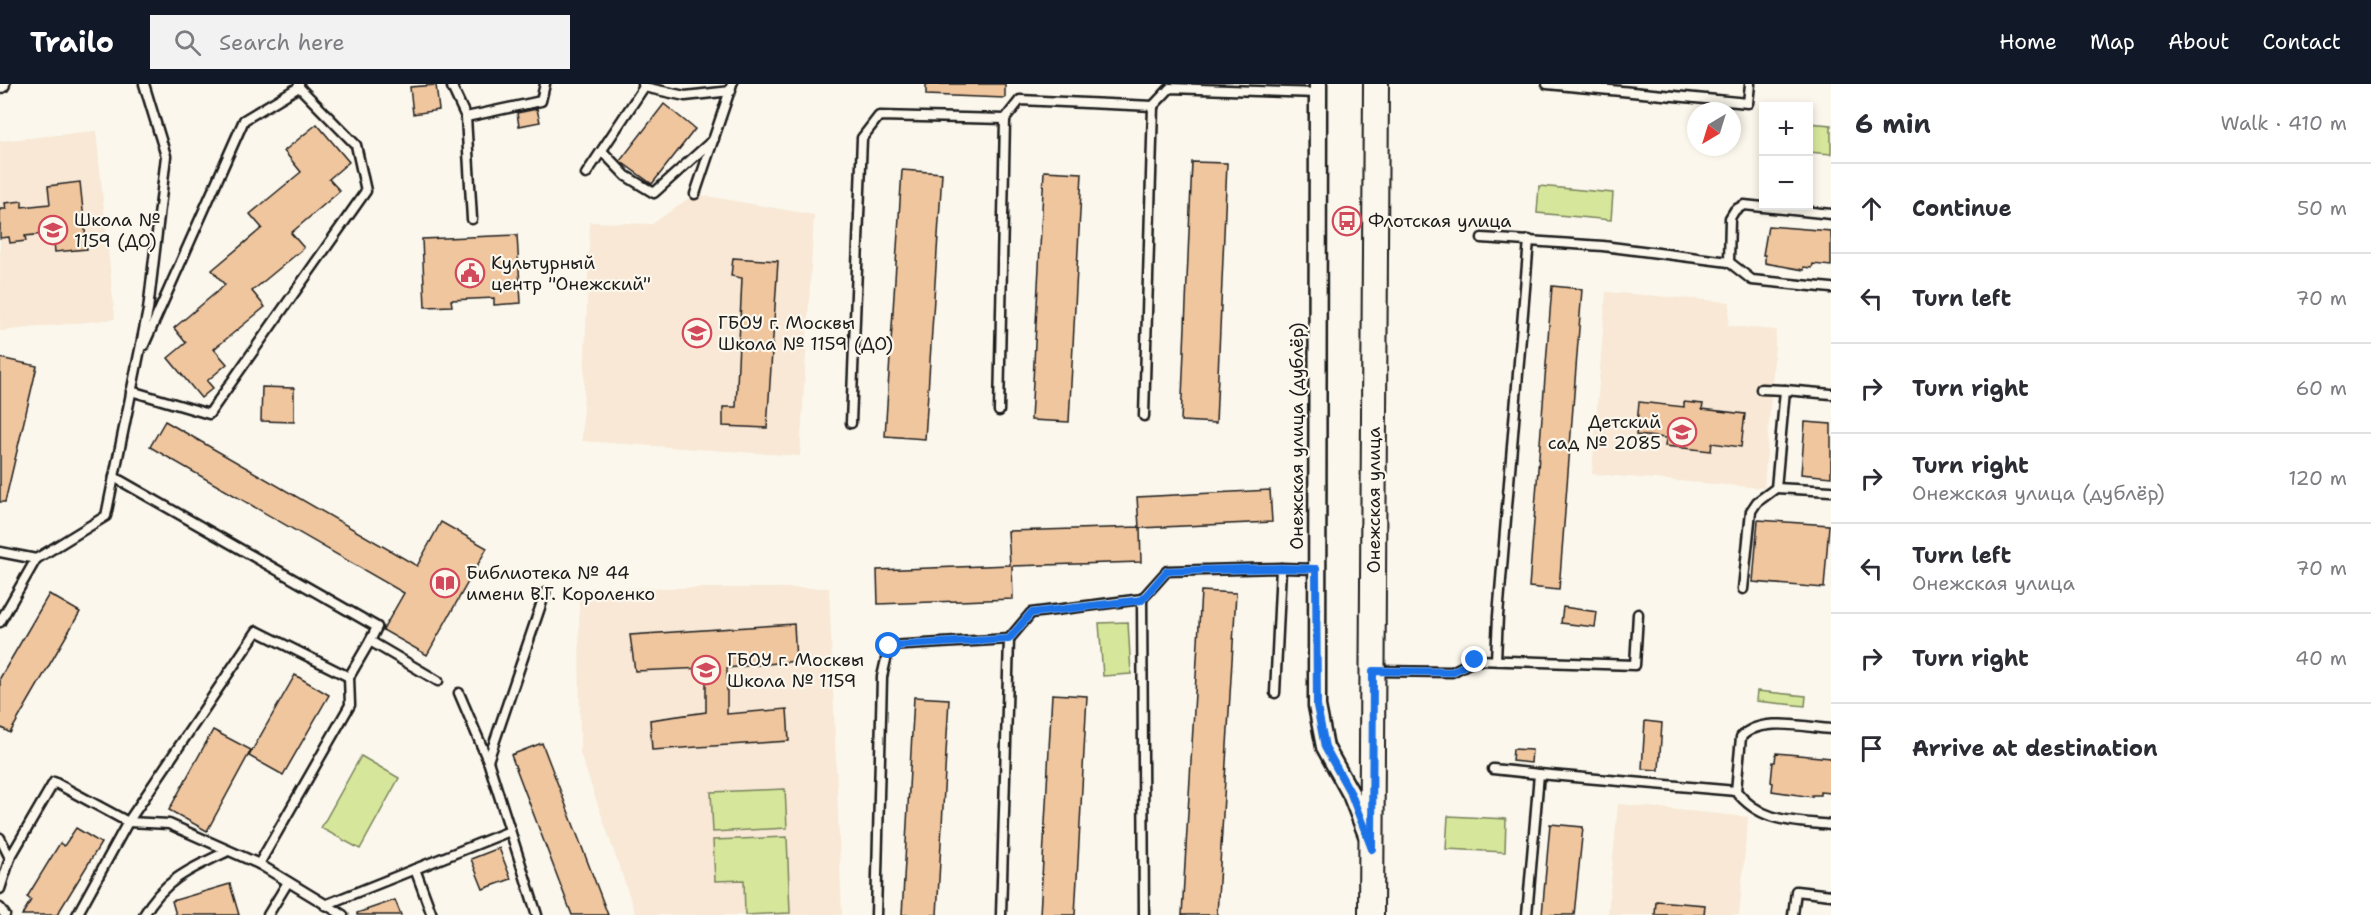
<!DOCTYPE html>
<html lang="en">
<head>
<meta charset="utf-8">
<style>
  :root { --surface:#fff; --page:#f2f2f3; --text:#2b2b33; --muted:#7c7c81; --line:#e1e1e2; --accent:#111827 }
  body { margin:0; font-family:"Shantell Sans",sans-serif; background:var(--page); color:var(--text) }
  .controls { position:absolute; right:18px; top:18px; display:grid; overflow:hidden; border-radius:0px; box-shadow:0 3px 9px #0003 }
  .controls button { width:54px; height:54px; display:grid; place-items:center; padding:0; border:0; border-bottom:2px solid var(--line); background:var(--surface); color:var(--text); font:30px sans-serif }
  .compass { position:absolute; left:1687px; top:18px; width:54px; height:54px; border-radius:50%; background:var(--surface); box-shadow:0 3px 9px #0003; rotate:218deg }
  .stop { position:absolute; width:18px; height:18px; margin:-14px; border:4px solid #1a73e8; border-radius:50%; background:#fff }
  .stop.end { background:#1a73e8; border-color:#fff; box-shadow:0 2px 6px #0008 }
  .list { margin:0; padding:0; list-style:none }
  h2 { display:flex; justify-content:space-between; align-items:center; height:78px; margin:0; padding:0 24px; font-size:26px }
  h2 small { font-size:20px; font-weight:400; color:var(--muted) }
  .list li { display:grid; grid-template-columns:39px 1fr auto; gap:18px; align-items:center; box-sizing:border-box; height:90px; padding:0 24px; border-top:2px solid var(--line) }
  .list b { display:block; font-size:22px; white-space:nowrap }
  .list p { margin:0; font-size:20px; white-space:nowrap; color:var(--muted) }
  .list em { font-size:20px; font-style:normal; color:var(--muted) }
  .icon { flex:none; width:33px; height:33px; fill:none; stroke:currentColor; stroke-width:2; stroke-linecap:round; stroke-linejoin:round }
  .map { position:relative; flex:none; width:1831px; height:831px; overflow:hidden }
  header { display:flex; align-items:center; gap:36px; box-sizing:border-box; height:84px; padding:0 30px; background:var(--accent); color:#fff }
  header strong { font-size:28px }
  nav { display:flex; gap:33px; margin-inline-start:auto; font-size:21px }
  .search { width:420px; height:54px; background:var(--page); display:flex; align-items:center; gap:15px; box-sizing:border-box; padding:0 21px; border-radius:0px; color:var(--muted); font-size:22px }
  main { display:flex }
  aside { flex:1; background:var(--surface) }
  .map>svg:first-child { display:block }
</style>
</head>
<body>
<header>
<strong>Trailo</strong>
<div class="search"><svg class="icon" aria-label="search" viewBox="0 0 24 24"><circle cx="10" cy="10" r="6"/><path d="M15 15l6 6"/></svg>Search here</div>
<nav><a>Home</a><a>Map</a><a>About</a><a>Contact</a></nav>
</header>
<main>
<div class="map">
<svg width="1831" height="831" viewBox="0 0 1831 831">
  <rect width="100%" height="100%" fill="#fbf7ec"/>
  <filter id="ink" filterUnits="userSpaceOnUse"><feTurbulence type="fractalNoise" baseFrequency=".0167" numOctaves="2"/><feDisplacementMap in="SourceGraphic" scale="12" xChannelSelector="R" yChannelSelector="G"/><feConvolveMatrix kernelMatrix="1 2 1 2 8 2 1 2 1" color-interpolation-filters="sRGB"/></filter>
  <g filter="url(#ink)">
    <g fill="#f8e8d5">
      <path d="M96,47L115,235L0,247V57Z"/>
      <path d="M695,110L814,131L800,372L582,357L590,138L652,140Z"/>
      <path d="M1606,208L1730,218L1728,242L1776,246L1764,404L1592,390Z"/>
      <path d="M579,504H829L842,831H636L580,669Z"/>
      <path d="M1618,720L1748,733L1739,831H1608Z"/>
    </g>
    <g fill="#d6e79b" stroke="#79825c" stroke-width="1.5">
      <path d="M1808,39L1831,41V70L1809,68Z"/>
      <path d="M1539,102L1613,109L1611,136L1537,129Z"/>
      <path d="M1128,538L1131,590L1103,592L1099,539Z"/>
      <path d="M1757,607L1806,612L1805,622L1756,617Z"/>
      <path d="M361,672L399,694L360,765L321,744Z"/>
      <path d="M785,705L787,744L713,748L711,708Z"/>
      <path d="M1448,732L1506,735L1505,768L1446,765Z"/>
      <path d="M787,753L790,829L745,831L744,796L715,797L713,756Z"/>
    </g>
    <g fill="#f0c69f" stroke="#1c1c1c" stroke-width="1.5">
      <path d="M926,0H1005V14L926,11Z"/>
      <path d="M436,1L439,26L413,30L410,3Z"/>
      <path d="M664,20L695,45L652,100L620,77Z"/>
      <path d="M537,25L540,38L519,42L517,29Z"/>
      <path d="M317,40L349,78L329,95L340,107L291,149L304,164L252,207L265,223L214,265L227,280L207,297L213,304L201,314L168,274L186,259L174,244L225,201L212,186L262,144L250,130L301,88L284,67Z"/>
      <path d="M1192,78L1227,79L1216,339L1181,337Z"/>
      <path d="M902,86L942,89L925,355L885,352Z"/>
      <path d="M1044,87L1082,89L1069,338L1031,336Z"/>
      <path d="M80,98L87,165L55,168L53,149L25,152L26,157L10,159L9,153L0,154V125H6L5,119L22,117V123L50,120L48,102Z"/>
      <path d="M1768,142L1831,147V182L1813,180L1812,184L1804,183V186L1765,179V171H1763Z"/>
      <path d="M517,151L521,219L494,221V214L451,216L452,222L425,223L422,155Z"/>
      <path d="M733,174L778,177L767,344L723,342V323H736L742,194L731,192Z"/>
      <path d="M1552,202L1582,205L1559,506L1529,503Z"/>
      <path d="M0,274L37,282L5,418H0Z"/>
      <path d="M262,303L294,304V338L261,337Z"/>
      <path d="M1639,318L1684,323V318L1703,320L1702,325L1745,330L1741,363L1712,359L1711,367L1665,362L1666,354L1636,351Z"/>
      <path d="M165,337L417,482L441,438L487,464L427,571L383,546L404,509L150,363Z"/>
      <path d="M1805,338L1831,340V393L1801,390Z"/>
      <path d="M1270,406L1272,438L1140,444L1141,478L1012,482L1013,515L878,520L877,486L1010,481L1008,447L1139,443L1137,413Z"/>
      <path d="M1758,436L1829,441L1824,504L1753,498Z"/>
      <path d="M1201,507L1236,509L1217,831H1182Z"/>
      <path d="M49,510L80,528L10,649L0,643V594Z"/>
      <path d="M1563,523L1597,528L1595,543L1561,539Z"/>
      <path d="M794,540L796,577L727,584V630L787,625L789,657L652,666L650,636L706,628V584L635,587L630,551Z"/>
      <path d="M295,591L329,611L283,691L249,672Z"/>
      <path d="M1052,610L1087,612L1075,831H1040Z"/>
      <path d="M914,613L949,615L937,831H902Z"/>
      <path d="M1645,637L1662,639L1659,686L1642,685Z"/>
      <path d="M213,646L251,666L207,747L169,726Z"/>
      <path d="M542,659L608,831H572L511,671Z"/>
      <path d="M1513,665L1532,666L1531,679L1512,677Z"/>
      <path d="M1776,669L1831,674V709L1820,708V711H1812V713L1772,707L1773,699L1771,698L1773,678H1775Z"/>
      <path d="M1550,740L1583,743L1574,831H1542Z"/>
      <path d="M76,744L101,759L57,831H22L31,816L27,813L60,759L64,762Z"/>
      <path d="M499,764L511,795L483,805L471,775Z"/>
      <path d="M230,800L239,831H176L172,817Z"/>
      <path d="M395,816L401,831H357V829Z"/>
      <path d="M1656,817L1705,821L1704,831H1655Z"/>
    </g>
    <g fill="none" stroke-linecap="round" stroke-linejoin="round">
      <g stroke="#1c1c1c" stroke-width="13">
        <g id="lane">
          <path d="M454,0L452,3L466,33L541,17L545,0"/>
          <path d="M643,0L644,3L685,12L731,7"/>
          <path d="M1547,0L1748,19L1750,0"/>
          <path d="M466,33L472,135"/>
          <path d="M602,67L626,92L654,109L714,55"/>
          <path d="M586,90L644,3"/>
          <path d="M695,110L732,0"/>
          <path d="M1831,130L1744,121L1735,126L1730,134L1729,178L1752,196L1831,204"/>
          <path d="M1482,154L1603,162L1729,178"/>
          <path d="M144,261L244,36L299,3V0"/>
          <path d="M1761,305L1785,306"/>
          <path d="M131,307L209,330L366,107L356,61L299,3"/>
          <path d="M999,327L1005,35"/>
          <path d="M1144,332L1153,22"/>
          <path d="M851,339L862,54L879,32L1005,35L1020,16L1153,22L1170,4L1318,9"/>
          <path d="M114,393L377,543L370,557"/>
          <path d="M1776,404L1831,407"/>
          <path d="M0,468L36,475"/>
          <path d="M1743,505L1751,427L1757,418L1776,404L1785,306L1831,310"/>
          <path d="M1142,515L1144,831"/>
          <path d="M0,538L36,475L106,432L148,226L166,72L144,0"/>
          <path d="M1496,576L1498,532L1529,156"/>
          <path d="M1375,587L1452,588L1475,576L1635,581L1638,530"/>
          <path d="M459,609L488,677L537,831"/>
          <path d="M1275,609L1281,484"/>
          <path d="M488,677L545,509"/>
          <path d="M1493,685L1539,690"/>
          <path d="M1736,707L1741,653C1760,632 1805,643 1831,645"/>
          <path d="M0,754L10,774L54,698L128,738L169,740L259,780L343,831"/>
          <path d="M259,780L350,621L349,593"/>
          <path d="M415,785L432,831"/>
          <path d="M0,805L10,774"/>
          <path d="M325,821L510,747"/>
          <path d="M0,824L5,831"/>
          <path d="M77,831L128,738L257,547L349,593L370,557L438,597"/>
          <path d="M144,831C164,795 194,783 228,767"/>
          <path d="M268,831L288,798"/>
          <path d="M876,831L882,593L889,562L1009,555L1031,529L1142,515L1167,487L1281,484L1316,485"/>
          <path d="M1001,831L1009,555"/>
          <path d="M1527,831L1539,690L1736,707C1761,739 1794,737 1831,741"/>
          <path d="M1793,831L1796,807L1831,811"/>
        </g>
      </g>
      <g stroke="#1c1c1c" stroke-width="21">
        <g id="street">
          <path d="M0,0H1"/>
          <path d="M1318,0L1317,622L1325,663L1351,710L1367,751"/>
        </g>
      </g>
      <g stroke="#1c1c1c" stroke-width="28">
        <path id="secondary" d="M1371,831L1376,0"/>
      </g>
      <use href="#lane" stroke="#fbf7ec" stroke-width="8"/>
      <use href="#street" stroke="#fbf7ec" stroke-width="16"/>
      <use href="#secondary" stroke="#fbf7ec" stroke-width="24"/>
    </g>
  </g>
  <g fill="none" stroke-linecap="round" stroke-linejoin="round" filter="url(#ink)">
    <path stroke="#1a73e8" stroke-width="8" d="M889,562L1009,555L1031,529L1142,516L1167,487L1281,484L1316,485L1317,622L1325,663L1351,710L1372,765L1373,587L1452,588L1475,576"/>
  </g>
  <defs>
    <g id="bus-ring" transform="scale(1.5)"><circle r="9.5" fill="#fbf7ec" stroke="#d1495b" stroke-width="1.5"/><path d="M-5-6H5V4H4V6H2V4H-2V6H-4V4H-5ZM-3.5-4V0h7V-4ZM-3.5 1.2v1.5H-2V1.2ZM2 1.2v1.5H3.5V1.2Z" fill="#d1495b"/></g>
    <g id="school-ring" transform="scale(1.5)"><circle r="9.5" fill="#fbf7ec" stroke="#d1495b" stroke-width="1.5"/><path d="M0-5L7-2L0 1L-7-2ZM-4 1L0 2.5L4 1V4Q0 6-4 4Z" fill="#d1495b"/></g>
    <g id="civic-ring" transform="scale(1.5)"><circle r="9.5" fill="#fbf7ec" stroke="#d1495b" stroke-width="1.5"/><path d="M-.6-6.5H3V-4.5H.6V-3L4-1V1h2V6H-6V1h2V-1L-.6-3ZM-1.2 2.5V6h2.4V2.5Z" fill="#d1495b"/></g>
    <g id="library-ring" transform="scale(1.5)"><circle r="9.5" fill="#fbf7ec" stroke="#d1495b" stroke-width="1.5"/><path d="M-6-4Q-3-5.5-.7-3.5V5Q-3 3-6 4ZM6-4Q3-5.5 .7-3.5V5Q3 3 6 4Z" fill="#d1495b"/></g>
  </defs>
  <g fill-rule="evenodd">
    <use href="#bus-ring" x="1347" y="137"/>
    <use href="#school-ring" x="53" y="146"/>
    <use href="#civic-ring" x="470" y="189"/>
    <use href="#school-ring" x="697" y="249"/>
    <use href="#school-ring" x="1682" y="348"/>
    <use href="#library-ring" x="445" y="499"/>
    <use href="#school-ring" x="706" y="586"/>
  </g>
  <g text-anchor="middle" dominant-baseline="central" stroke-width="4.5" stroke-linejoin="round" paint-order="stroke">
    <g font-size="18" fill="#1c1c1c" stroke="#fbf7ec" text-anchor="start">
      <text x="74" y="136">Школа №<tspan x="74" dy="21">1159 (ДО)</tspan></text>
      <text x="1368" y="137">Флотская улица</text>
      <text x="491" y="179">Культурный<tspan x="491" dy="21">центр "Онежский"</tspan></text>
      <text x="718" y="239">ГБОУ г. Москвы<tspan x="718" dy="21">Школа № 1159 (ДО)</tspan></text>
      <text x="1661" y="338" text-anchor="end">Детский<tspan x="1661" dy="21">сад № 2085</tspan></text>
      <text x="466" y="489">Библиотека № 44<tspan x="466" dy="21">имени В.Г. Короленко</tspan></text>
      <text x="727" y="576">ГБОУ г. Москвы<tspan x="727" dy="21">Школа № 1159</tspan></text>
    </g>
    <g font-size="18" fill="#1c1c1c" stroke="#fbf7ec">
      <text transform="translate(1297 352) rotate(-90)">Онежская улица (дублёр)</text>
      <text transform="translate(1374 416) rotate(-90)">Онежская улица</text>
    </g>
  </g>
</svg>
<div class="controls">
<button>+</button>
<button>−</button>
</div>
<svg class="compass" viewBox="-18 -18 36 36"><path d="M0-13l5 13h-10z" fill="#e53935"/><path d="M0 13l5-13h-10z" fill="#7c7c81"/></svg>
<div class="stop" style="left:889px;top:562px"></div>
<div class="stop end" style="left:1475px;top:576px"></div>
</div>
<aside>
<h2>6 min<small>Walk · 410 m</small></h2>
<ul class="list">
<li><svg class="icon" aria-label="ahead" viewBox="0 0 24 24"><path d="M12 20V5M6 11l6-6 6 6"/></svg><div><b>Continue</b></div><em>50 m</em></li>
<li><svg class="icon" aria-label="left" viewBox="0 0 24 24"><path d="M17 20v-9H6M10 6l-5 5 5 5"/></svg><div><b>Turn left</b></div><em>70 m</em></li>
<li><svg class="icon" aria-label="right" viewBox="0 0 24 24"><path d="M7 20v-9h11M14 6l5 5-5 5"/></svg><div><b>Turn right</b></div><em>60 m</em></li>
<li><svg class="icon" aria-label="right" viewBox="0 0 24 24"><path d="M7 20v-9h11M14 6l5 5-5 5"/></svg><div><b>Turn right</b><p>Онежская улица (дублёр)</p></div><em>120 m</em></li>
<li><svg class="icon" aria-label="left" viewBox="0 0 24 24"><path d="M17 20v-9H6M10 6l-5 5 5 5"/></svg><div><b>Turn left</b><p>Онежская улица</p></div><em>70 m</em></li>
<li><svg class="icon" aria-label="right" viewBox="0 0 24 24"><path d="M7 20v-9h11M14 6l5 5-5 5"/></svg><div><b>Turn right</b></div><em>40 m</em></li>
<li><svg class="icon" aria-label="arrive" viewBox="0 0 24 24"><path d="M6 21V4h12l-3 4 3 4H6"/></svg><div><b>Arrive at destination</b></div></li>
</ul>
</aside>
</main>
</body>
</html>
